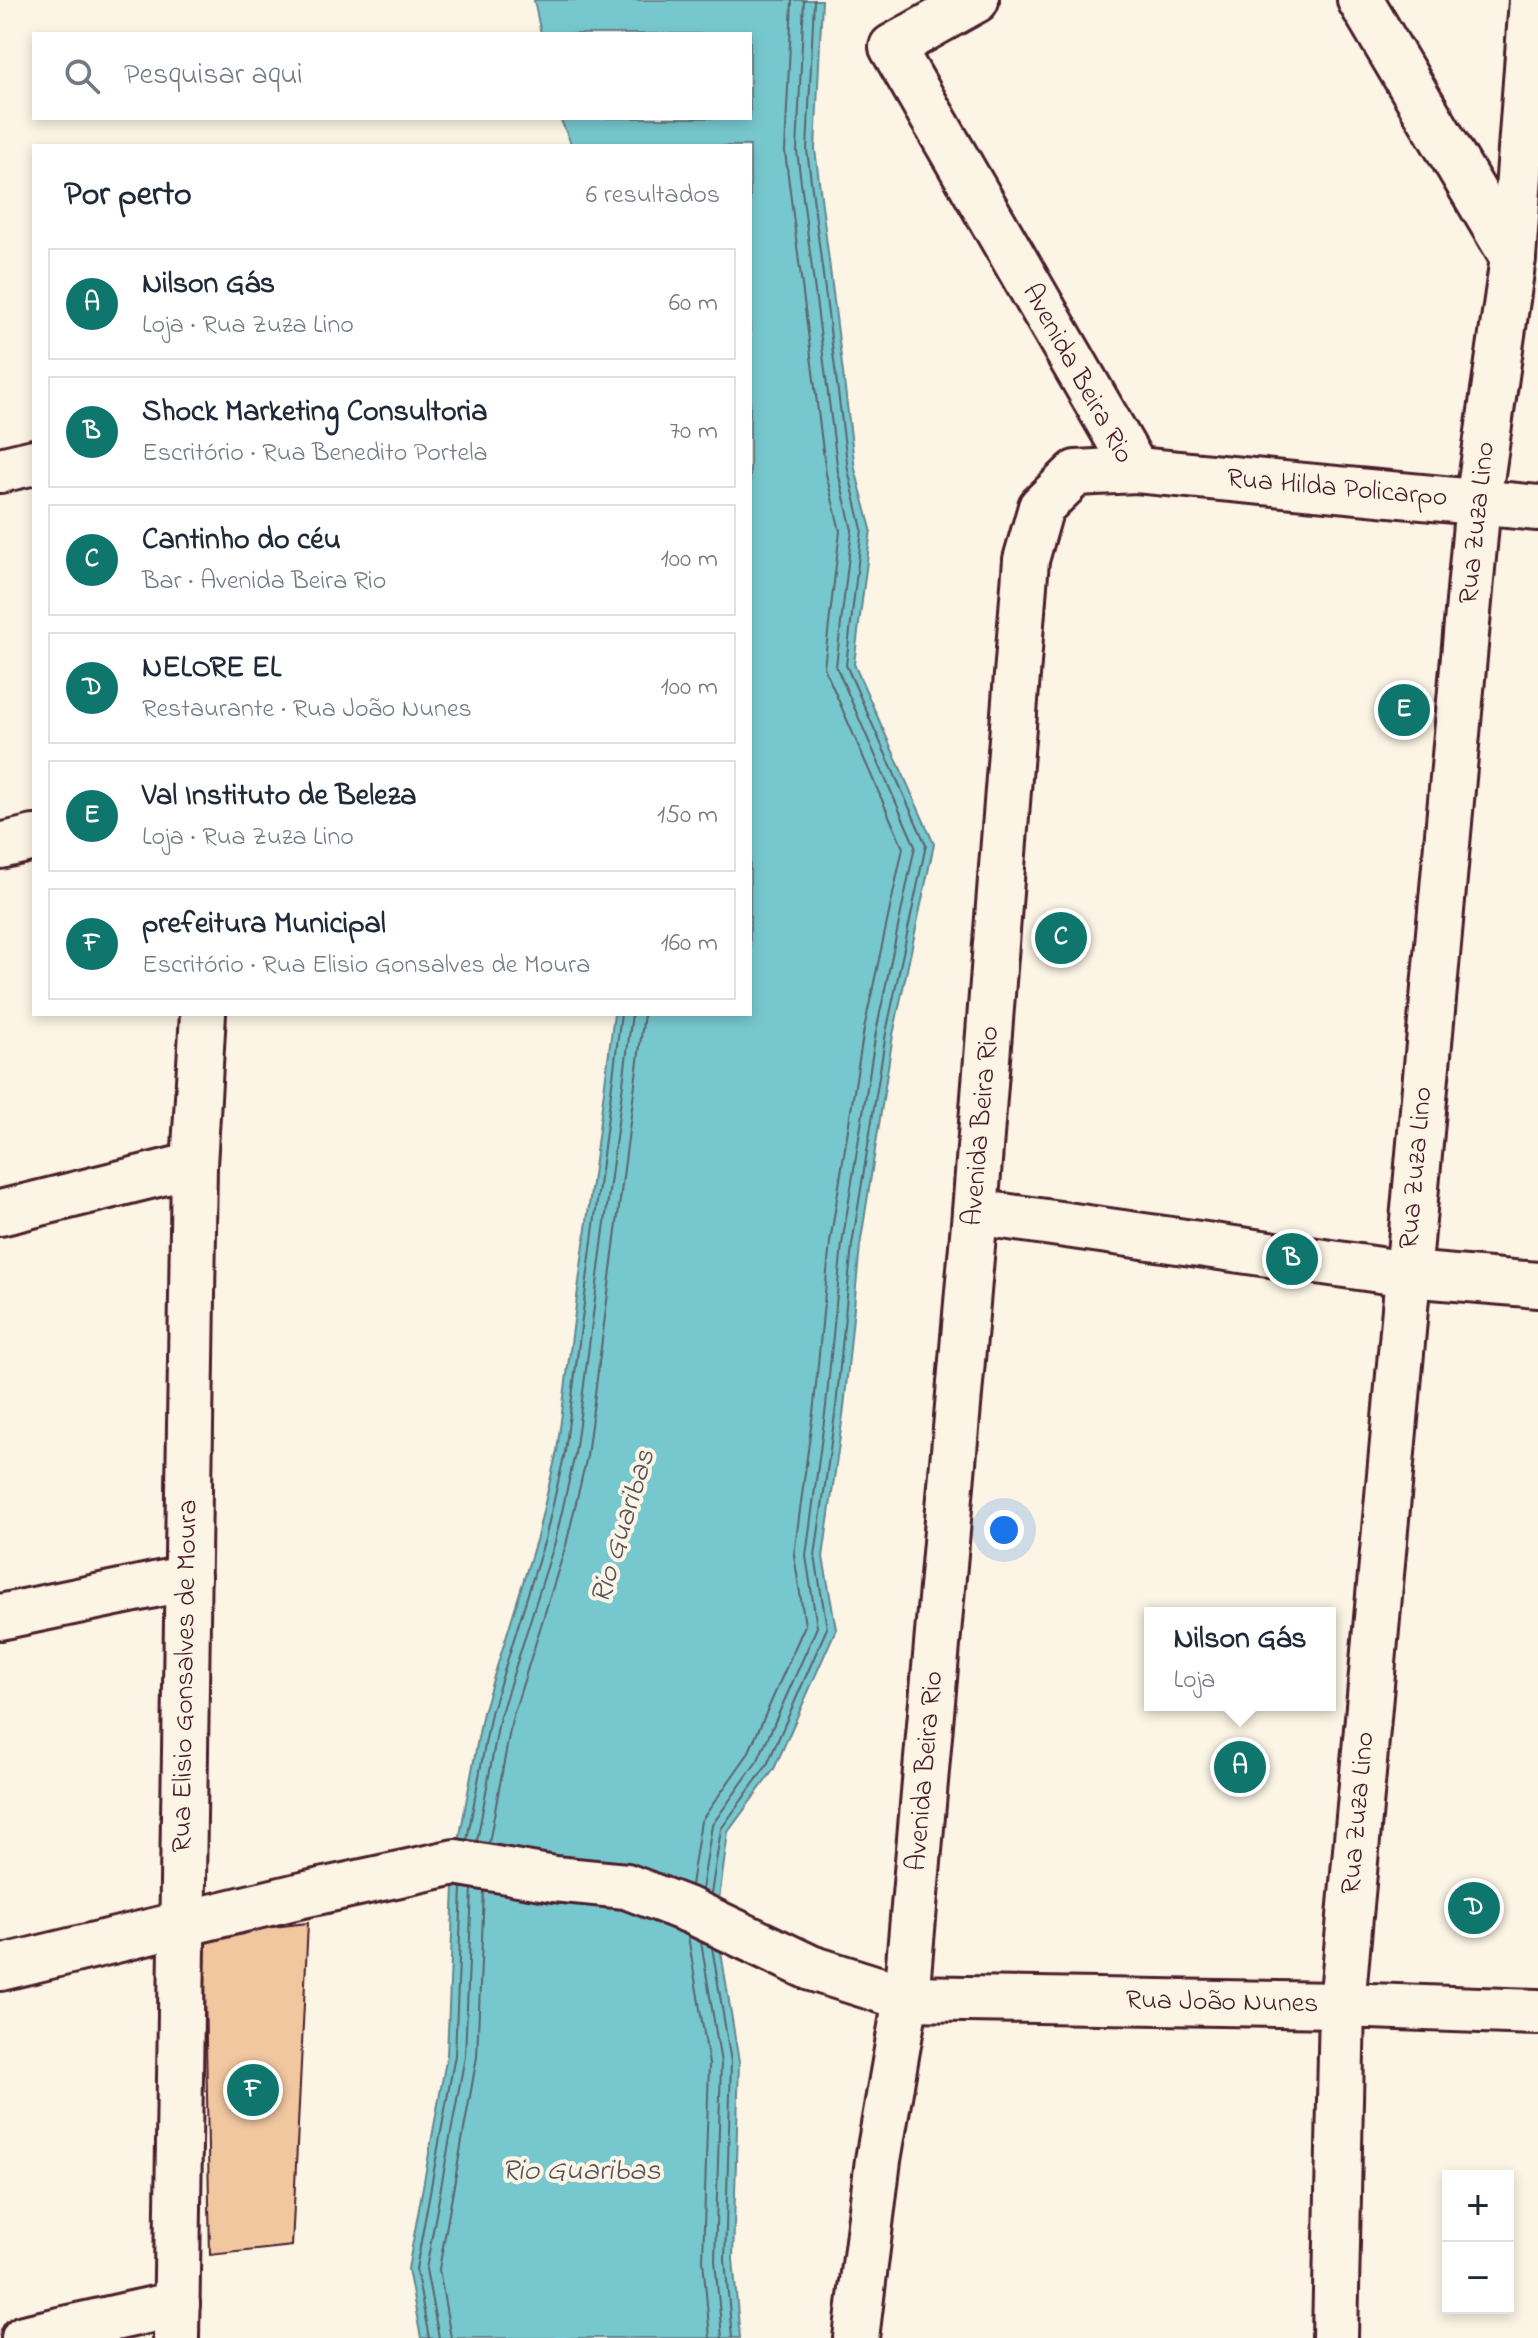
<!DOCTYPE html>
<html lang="pt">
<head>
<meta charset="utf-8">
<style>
  :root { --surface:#fff; --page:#f6f6f7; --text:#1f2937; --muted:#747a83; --line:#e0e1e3; --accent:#0f766e }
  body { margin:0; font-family:"Indie Flower",sans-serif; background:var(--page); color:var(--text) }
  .controls { position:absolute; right:24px; bottom:24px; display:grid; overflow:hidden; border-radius:0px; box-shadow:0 4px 12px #0003 }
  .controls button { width:72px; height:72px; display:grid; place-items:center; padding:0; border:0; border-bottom:2px solid var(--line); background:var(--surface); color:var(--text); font:40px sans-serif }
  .you { position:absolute; left:1004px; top:1530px; width:28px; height:28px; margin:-20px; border:6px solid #fff; border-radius:50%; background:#1a73e8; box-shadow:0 0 0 12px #1a73e833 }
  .badge { display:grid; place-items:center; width:52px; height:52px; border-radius:50%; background:var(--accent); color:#fff; font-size:26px; font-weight:700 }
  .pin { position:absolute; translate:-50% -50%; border:4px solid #fff; box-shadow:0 2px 8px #0006 }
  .popup { position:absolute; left:1144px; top:1607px; width:192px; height:104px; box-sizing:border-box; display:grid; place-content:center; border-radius:0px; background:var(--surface); filter:drop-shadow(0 2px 6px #0005); font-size:26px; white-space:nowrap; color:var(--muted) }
  .popup b { font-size:30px; color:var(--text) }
  .popup::after { content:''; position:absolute; left:50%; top:100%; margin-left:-16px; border:16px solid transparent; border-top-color:var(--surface) }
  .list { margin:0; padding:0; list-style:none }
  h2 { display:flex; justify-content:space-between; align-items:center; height:104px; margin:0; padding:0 32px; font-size:34px }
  h2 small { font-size:26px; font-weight:400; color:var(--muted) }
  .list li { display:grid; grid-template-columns:52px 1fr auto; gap:24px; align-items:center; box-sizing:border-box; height:112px; margin:0 16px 16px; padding:0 16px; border:2px solid var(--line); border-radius:0px }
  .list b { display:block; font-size:30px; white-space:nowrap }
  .list p { margin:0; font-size:26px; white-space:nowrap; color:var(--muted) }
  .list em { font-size:26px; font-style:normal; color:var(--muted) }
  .icon { flex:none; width:44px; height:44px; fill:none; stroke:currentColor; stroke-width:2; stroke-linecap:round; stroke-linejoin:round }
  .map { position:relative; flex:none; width:1538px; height:2338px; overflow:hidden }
  .search { position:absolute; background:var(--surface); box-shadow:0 4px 12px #0003; left:32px; top:32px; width:720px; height:88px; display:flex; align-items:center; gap:20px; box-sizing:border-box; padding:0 28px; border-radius:0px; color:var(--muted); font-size:30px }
  .panel { position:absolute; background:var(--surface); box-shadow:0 4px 12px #0003; left:32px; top:144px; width:720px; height:872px; border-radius:0px }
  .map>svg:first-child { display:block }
</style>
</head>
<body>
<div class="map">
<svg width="1538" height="2338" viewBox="0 0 1538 2338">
  <rect width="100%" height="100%" fill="#fcf5e5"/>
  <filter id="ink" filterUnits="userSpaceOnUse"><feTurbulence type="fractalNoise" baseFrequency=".0125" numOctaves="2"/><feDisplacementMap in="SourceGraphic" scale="16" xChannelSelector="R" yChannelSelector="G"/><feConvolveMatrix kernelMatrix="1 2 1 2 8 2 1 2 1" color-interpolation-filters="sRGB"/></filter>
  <g filter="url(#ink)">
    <path fill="#77c8ce" stroke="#65848d" stroke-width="2" d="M534,0H822L815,149L855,469L871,529L854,664L934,844L893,1035L860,1246L844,1408L823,1557L836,1629L774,1769L728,1832L716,1922L739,2062L733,2259L740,2338H421L408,2269L447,2055L455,1862L483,1712L537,1537L557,1451L614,1014H750V146H572L560,118H750V34H541Z"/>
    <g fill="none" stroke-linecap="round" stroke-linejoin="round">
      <g stroke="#5c636c" stroke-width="2">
        <path d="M467,1840L491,1713L545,1539L565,1452L621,1014"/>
        <path d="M477,1841L500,1716L555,1542L575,1454L632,1014"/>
        <path d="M489,1843L512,1719L566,1545L587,1456L644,1014"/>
        <path d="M691,1885L701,1821L748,1754L805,1625L794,1555L814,1405L830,1242L864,1029L903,848L824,667L840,531L826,474L785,152L792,0"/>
        <path d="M702,1890L712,1825L758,1760L817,1627L806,1556L826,1406L842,1244L876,1032L915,846L836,666L852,530L838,472L797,151L804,0"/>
        <path d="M711,1894L721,1829L767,1765L827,1628L815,1556L836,1407L852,1245L886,1033L926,845L846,665L862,529L848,470L807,150L814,0"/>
        <path d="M688,1936L709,2064L703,2260L710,2338"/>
        <path d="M701,1942L721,2063L715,2260L722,2338"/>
        <path d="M712,1947L731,2062L725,2260L732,2338"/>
        <path d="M429,2338L416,2269L455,2055L462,1888"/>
        <path d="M439,2338L426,2269L465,2056L472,1889"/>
        <path d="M451,2338L439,2269L477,2057L484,1891"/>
      </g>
    </g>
    <path fill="#f1c7a0" stroke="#4a1f2b" stroke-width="2" d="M308,1923L292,2246L210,2255L204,1935Z"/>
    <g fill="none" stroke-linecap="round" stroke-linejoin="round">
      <g stroke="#4a1f2b" stroke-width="50">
        <g id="minor">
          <path d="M976,0L892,47L1136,470"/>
          <path d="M1360,0L1513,258"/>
          <path d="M0,470L34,462"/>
          <path d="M0,846L34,838"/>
          <path d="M975,1212L1408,1274L1538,1285"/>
          <path d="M0,1213L194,1165"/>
          <path d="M0,1617L188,1578"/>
          <path d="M0,1968L298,1896L455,1862L554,1879L626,1886L691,1911L811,1968L906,1998L1342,2005L1538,2012"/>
          <path d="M24,2338L177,2304"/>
          <path d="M176,2338L194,1165L203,1014"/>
          <path d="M856,2338L878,2160L906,1998L975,1212L1026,560L1041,507L1076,473L1136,470L1538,508"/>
          <path d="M1335,2338L1342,2005L1478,502L1513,258L1532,0"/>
        </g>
      </g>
      <use href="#minor" stroke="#fcf5e5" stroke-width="44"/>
    </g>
  </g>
  <g text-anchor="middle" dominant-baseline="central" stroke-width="8" stroke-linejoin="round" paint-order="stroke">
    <g font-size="28" fill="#4a1f2b" stroke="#fcf5e5">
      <text transform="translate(1077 374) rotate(61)">Avenida Beira Rio</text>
      <text transform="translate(1337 489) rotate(5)">Rua Hilda Policarpo</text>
      <text transform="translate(1478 523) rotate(-84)">Rua Zuza Lino</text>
      <text transform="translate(982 1126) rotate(-85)">Avenida Beira Rio</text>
      <text transform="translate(1417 1168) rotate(-85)">Rua Zuza Lino</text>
      <text transform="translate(186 1676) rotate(-89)">Rua Elisio Gonsalves de Moura</text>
      <text transform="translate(926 1771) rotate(-85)">Avenida Beira Rio</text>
      <text transform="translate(1359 1813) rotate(-85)">Rua Zuza Lino</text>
      <text transform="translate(1222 2003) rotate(1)">Rua João Nunes</text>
    </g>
    <g font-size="30" font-style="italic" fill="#58525c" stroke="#fcf5e5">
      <text transform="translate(624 1527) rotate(-73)">Rio Guaribas</text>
      <text x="581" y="2172">Rio Guaribas</text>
    </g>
  </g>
</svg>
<div class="controls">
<button>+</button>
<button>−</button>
</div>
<div class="you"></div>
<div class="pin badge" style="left:1240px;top:1767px">A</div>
<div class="popup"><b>Nilson Gás</b>Loja</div>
<div class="pin badge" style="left:1292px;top:1259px">B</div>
<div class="pin badge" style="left:1061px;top:938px">C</div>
<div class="pin badge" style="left:1474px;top:1908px">D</div>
<div class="pin badge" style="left:1404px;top:710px">E</div>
<div class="pin badge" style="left:253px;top:2090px">F</div>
<div class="search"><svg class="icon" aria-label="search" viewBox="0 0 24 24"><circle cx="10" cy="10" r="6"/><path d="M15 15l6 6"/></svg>Pesquisar aqui</div>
<section class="panel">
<h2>Por perto<small>6 resultados</small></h2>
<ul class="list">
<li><span class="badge">A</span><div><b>Nilson Gás</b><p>Loja · Rua Zuza Lino</p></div><em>60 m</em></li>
<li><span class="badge">B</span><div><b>Shock Marketing Consultoria</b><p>Escritório · Rua Benedito Portela</p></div><em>70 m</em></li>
<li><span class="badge">C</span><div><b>Cantinho do céu</b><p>Bar · Avenida Beira Rio</p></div><em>100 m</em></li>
<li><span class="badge">D</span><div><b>NELORE EL</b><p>Restaurante · Rua João Nunes</p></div><em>100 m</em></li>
<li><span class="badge">E</span><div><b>Val Instituto de Beleza</b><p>Loja · Rua Zuza Lino</p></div><em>150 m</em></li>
<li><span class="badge">F</span><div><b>prefeitura Municipal</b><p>Escritório · Rua Elisio Gonsalves de Moura</p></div><em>160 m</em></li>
</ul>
</section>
</div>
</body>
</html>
